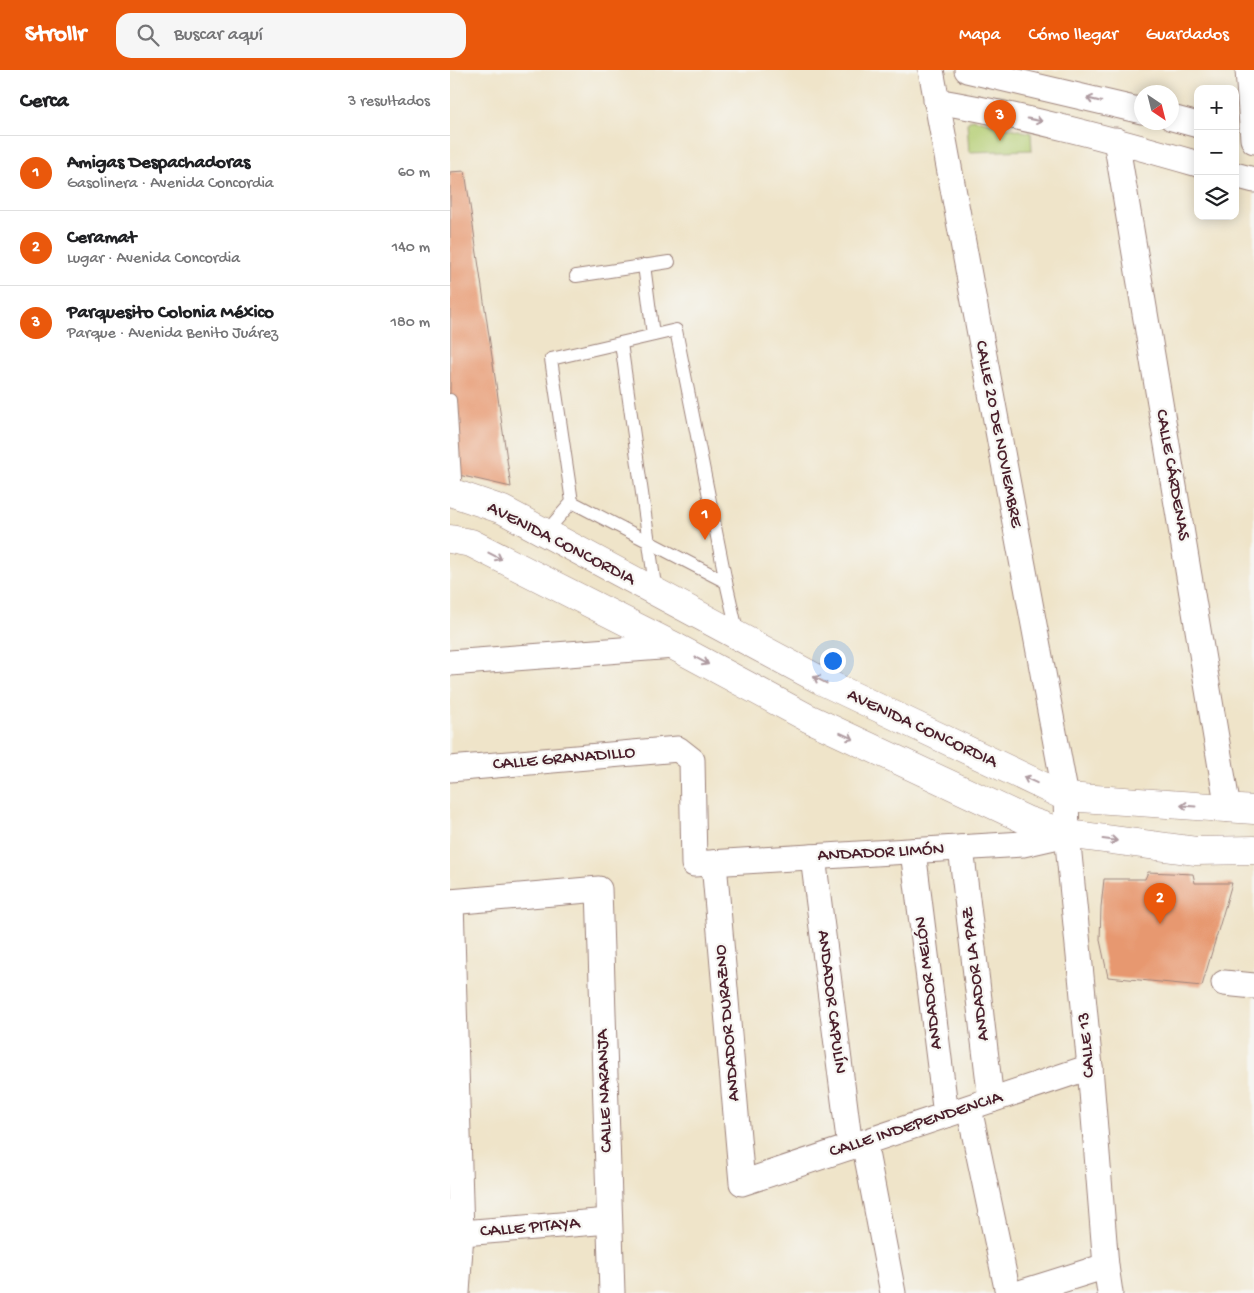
<!DOCTYPE html>
<html lang="es">
<head>
<meta charset="utf-8">
<style>
  :root { --surface:#fff; --page:#f6f6f6; --text:#202124; --muted:#757577; --line:#e0e0e0; --accent:#ea580c }
  body { margin:0; font-family:"Gochi Hand",sans-serif; background:var(--page); color:var(--text) }
  .controls { position:absolute; right:15px; top:15px; display:grid; overflow:hidden; border-radius:10px; box-shadow:0 2px 12px #0003 }
  .controls button { width:45px; height:45px; display:grid; place-items:center; padding:0; border:0; border-bottom:1px solid var(--line); background:var(--surface); color:var(--text); font:25px sans-serif }
  .compass { position:absolute; left:684px; top:15px; width:45px; height:45px; border-radius:50%; background:var(--surface); box-shadow:0 2px 12px #0003; rotate:145deg }
  .you { position:absolute; left:382px; top:590px; width:18px; height:18px; margin:-12px; border:4px solid #fff; border-radius:50%; background:#1a73e8; box-shadow:0 0 0 8px #1a73e833 }
  .badge { display:grid; place-items:center; width:32px; height:32px; border-radius:50%; background:var(--accent); color:#fff; font-size:16px; font-weight:700 }
  .pin { position:absolute; translate:-50% -41px; filter:drop-shadow(0 1px 2px #0008) }
  .pin::after { content:''; position:absolute; top:26px; width:18px; height:15px; background:inherit; clip-path:polygon(0 0,100% 0,50% 100%) }
  .list { margin:0; padding:0; list-style:none }
  h2 { display:flex; justify-content:space-between; align-items:center; height:65px; margin:0; padding:0 20px; font-size:21px }
  h2 small { font-size:16px; font-weight:400; color:var(--muted) }
  .list li { display:grid; grid-template-columns:32px 1fr auto; gap:15px; align-items:center; box-sizing:border-box; height:75px; padding:0 20px; border-top:1px solid var(--line) }
  .list b { display:block; font-size:19px; white-space:nowrap }
  .list p { margin:0; font-size:16px; white-space:nowrap; color:var(--muted) }
  .list em { font-size:16px; font-style:normal; color:var(--muted) }
  .icon { flex:none; width:28px; height:28px; fill:none; stroke:currentColor; stroke-width:2; stroke-linecap:round; stroke-linejoin:round }
  .map { position:relative; flex:none; width:804px; height:1223px; overflow:hidden }
  header { display:flex; align-items:center; gap:30px; box-sizing:border-box; height:70px; padding:0 25px; background:var(--accent); color:#fff }
  header strong { font-size:24px }
  nav { display:flex; gap:28px; margin-inline-start:auto; font-size:18px }
  .search { width:350px; height:45px; background:var(--page); display:flex; align-items:center; gap:12px; box-sizing:border-box; padding:0 18px; border-radius:15px; color:var(--muted); font-size:19px }
  main { display:flex }
  aside { flex:1; background:var(--surface) }
  .map>svg:first-child { display:block }
</style>
</head>
<body>
<header>
<strong>Strollr</strong>
<div class="search"><svg class="icon" aria-label="search" viewBox="0 0 24 24"><circle cx="10" cy="10" r="6"/><path d="M15 15l6 6"/></svg>Buscar aquí</div>
<nav><a>Mapa</a><a>Cómo llegar</a><a>Guardados</a></nav>
</header>
<main>
<aside>
<h2>Cerca<small>3 resultados</small></h2>
<ul class="list">
<li><span class="badge">1</span><div><b>Amigas Despachadoras</b><p>Gasolinera · Avenida Concordia</p></div><em>60 m</em></li>
<li><span class="badge">2</span><div><b>Ceramat</b><p>Lugar · Avenida Concordia</p></div><em>140 m</em></li>
<li><span class="badge">3</span><div><b>Parquesito Colonia México</b><p>Parque · Avenida Benito Juárez</p></div><em>180 m</em></li>
</ul>
</aside>
<div class="map">
<svg width="804" height="1223" viewBox="0 0 804 1223">
  <rect width="100%" height="100%" fill="#f6f6f2"/>
  <filter id="ink" filterUnits="userSpaceOnUse"><feTurbulence type="fractalNoise" baseFrequency=".02" numOctaves="2"/><feDisplacementMap in="SourceGraphic" scale="10" xChannelSelector="R" yChannelSelector="G"/><feConvolveMatrix kernelMatrix="1 2 1 2 8 2 1 2 1" color-interpolation-filters="sRGB"/></filter>
  <filter id="wash" filterUnits="userSpaceOnUse"><feTurbulence type="fractalNoise" baseFrequency=".0096" numOctaves="4" result="noise"/><feDisplacementMap in="SourceGraphic" scale="20" xChannelSelector="R" yChannelSelector="G"/><feGaussianBlur stdDeviation="1.12" result="paint"/><feColorMatrix in="noise" values="0 0 0 0 0 0 0 0 0 0 0 0 0 0 0 0 0 1.4 0 .05"/><feComposite in="paint" operator="in"/></filter>
  <g filter="url(#wash)">
    <rect width="100%" height="100%" fill="#efe4c9"/>
    <path fill="#b5ce74" stroke="#807650" d="M522,49L581,63L582,80L519,82L517,53Z"/>
    <g id="blocks">
      <g fill="#e79870">
        <path d="M15,101L61,417L0,403V102Z"/>
        <path d="M698,802L743,804L745,813H782L752,916L658,907L650,870L651,837L654,809H695Z"/>
      </g>
    </g>
  </g>
  <g filter="url(#ink)">
    <use href="#blocks" fill-opacity="0" stroke="#9c827a" stroke-width="1"/>
    <g fill="none" stroke-linecap="round" stroke-linejoin="round">
      <g stroke="#9c827a" stroke-width="14">
        <g id="service">
          <path d="M194,195L203,265"/>
          <path d="M126,206L219,192"/>
          <path d="M171,273L206,523"/>
          <path d="M0,330L6,424"/>
          <path d="M122,432L276,512"/>
          <path d="M95,463L122,432L101,289L226,260L276,512L288,565"/>
        </g>
      </g>
      <g stroke="#9c827a" stroke-width="27">
        <g id="minor">
          <path d="M481,0L616,727L617,764L640,997L656,1196L660,1223"/>
          <path d="M517,0L692,41"/>
          <path d="M798,0L803,69L804,71"/>
          <path d="M486,31C575,46 661,69 748,94"/>
          <path d="M722,48L748,55"/>
          <path d="M666,70L778,739"/>
          <path d="M785,105L804,110"/>
          <path d="M0,593L224,576"/>
          <path d="M0,699L228,679L242,690L244,794L573,774L617,764"/>
          <path d="M511,778L541,1030"/>
          <path d="M463,781L496,1045"/>
          <path d="M363,787L400,1077"/>
          <path d="M264,793L292,1113L640,997"/>
          <path d="M0,832L149,819L162,1223"/>
          <path d="M1,832L11,1163L7,1223"/>
          <path d="M774,913L804,916"/>
          <path d="M519,1038L558,1223"/>
          <path d="M414,1072L443,1223"/>
          <path d="M0,1164L159,1151"/>
          <path d="M570,1223L656,1196"/>
        </g>
      </g>
      <g stroke="#9c827a" stroke-width="29">
        <g id="secondary">
          <path d="M0,422L53,440L370,610L616,727L804,740"/>
          <path d="M0,469L21,473L224,576L358,648L576,750L617,764L746,781L804,780"/>
        </g>
      </g>
      <use href="#service" stroke="#fff" stroke-width="12"/>
      <use href="#minor" stroke="#fff" stroke-width="25"/>
      <use href="#secondary" stroke="#fff" stroke-width="28"/>
    </g>
    <defs><path id="oneway-shaft" d="M-6 0H5M1.5-3L5.5 0L1.5 3" fill="none" stroke-width="1.6" stroke-linecap="round" stroke-linejoin="round" transform="scale(1.25)"/></defs>
    <g stroke="#ae9aa0">
      <use href="#oneway-shaft" transform="translate(644 30) rotate(-167)"/>
      <use href="#oneway-shaft" transform="translate(585 50) rotate(12)"/>
      <use href="#oneway-shaft" transform="translate(45 486) rotate(27)"/>
      <use href="#oneway-shaft" transform="translate(252 591) rotate(28)"/>
      <use href="#oneway-shaft" transform="translate(370 610) rotate(-153)"/>
      <use href="#oneway-shaft" transform="translate(397 666) rotate(25)"/>
      <use href="#oneway-shaft" transform="translate(580 710) rotate(-155)"/>
      <use href="#oneway-shaft" transform="translate(738 736) rotate(-176)"/>
      <use href="#oneway-shaft" transform="translate(660 770) rotate(7)"/>
    </g>
  </g>
  <g text-anchor="middle" dominant-baseline="central" stroke-width="4.5" stroke-linejoin="round" paint-order="stroke">
    <g font-size="18" fill="#4a1f2b" stroke="#f6f6f2">
      <text transform="translate(548 364) rotate(79)">CALLE 20 DE NOVIEMBRE</text>
      <text transform="translate(722 405) rotate(80)">CALLE CÁRDENAS</text>
      <text transform="translate(111 474) rotate(27)">AVENIDA CONCORDIA</text>
      <text transform="translate(472 659) rotate(25)">AVENIDA CONCORDIA</text>
      <text transform="translate(114 689) rotate(-5)">CALLE GRANADILLO</text>
      <text transform="translate(431 783) rotate(-3)">ANDADOR LIMÓN</text>
      <text transform="translate(526 904) rotate(-97)">ANDADOR LA PAZ</text>
      <text transform="translate(479 913) rotate(-97)">ANDADOR MELÓN</text>
      <text transform="translate(381 932) rotate(83)">ANDADOR CAPULÍN</text>
      <text transform="translate(278 953) rotate(-95)">ANDADOR DURAZNO</text>
      <text transform="translate(637 975) rotate(-95)">CALLE 13</text>
      <text transform="translate(155 1021) rotate(-92)">CALLE NARANJA</text>
      <text transform="translate(466 1055) rotate(-18)">CALLE INDEPENDENCIA</text>
      <text transform="translate(80 1158) rotate(-5)">CALLE PITAYA</text>
    </g>
  </g>
</svg>
<div class="controls">
<button>+</button>
<button>−</button>
<button><svg class="icon" aria-label="layers" viewBox="0 0 24 24"><path d="M12 4l9 5-9 5-9-5zM3 14l9 5 9-5"/></svg></button>
</div>
<svg class="compass" viewBox="-18 -18 36 36"><path d="M0-13l5 13h-10z" fill="#e53935"/><path d="M0 13l5-13h-10z" fill="#757577"/></svg>
<div class="you"></div>
<div class="pin badge" style="left:255px;top:470px">1</div>
<div class="pin badge" style="left:710px;top:854px">2</div>
<div class="pin badge" style="left:550px;top:71px">3</div>
</div>
</main>
</body>
</html>
